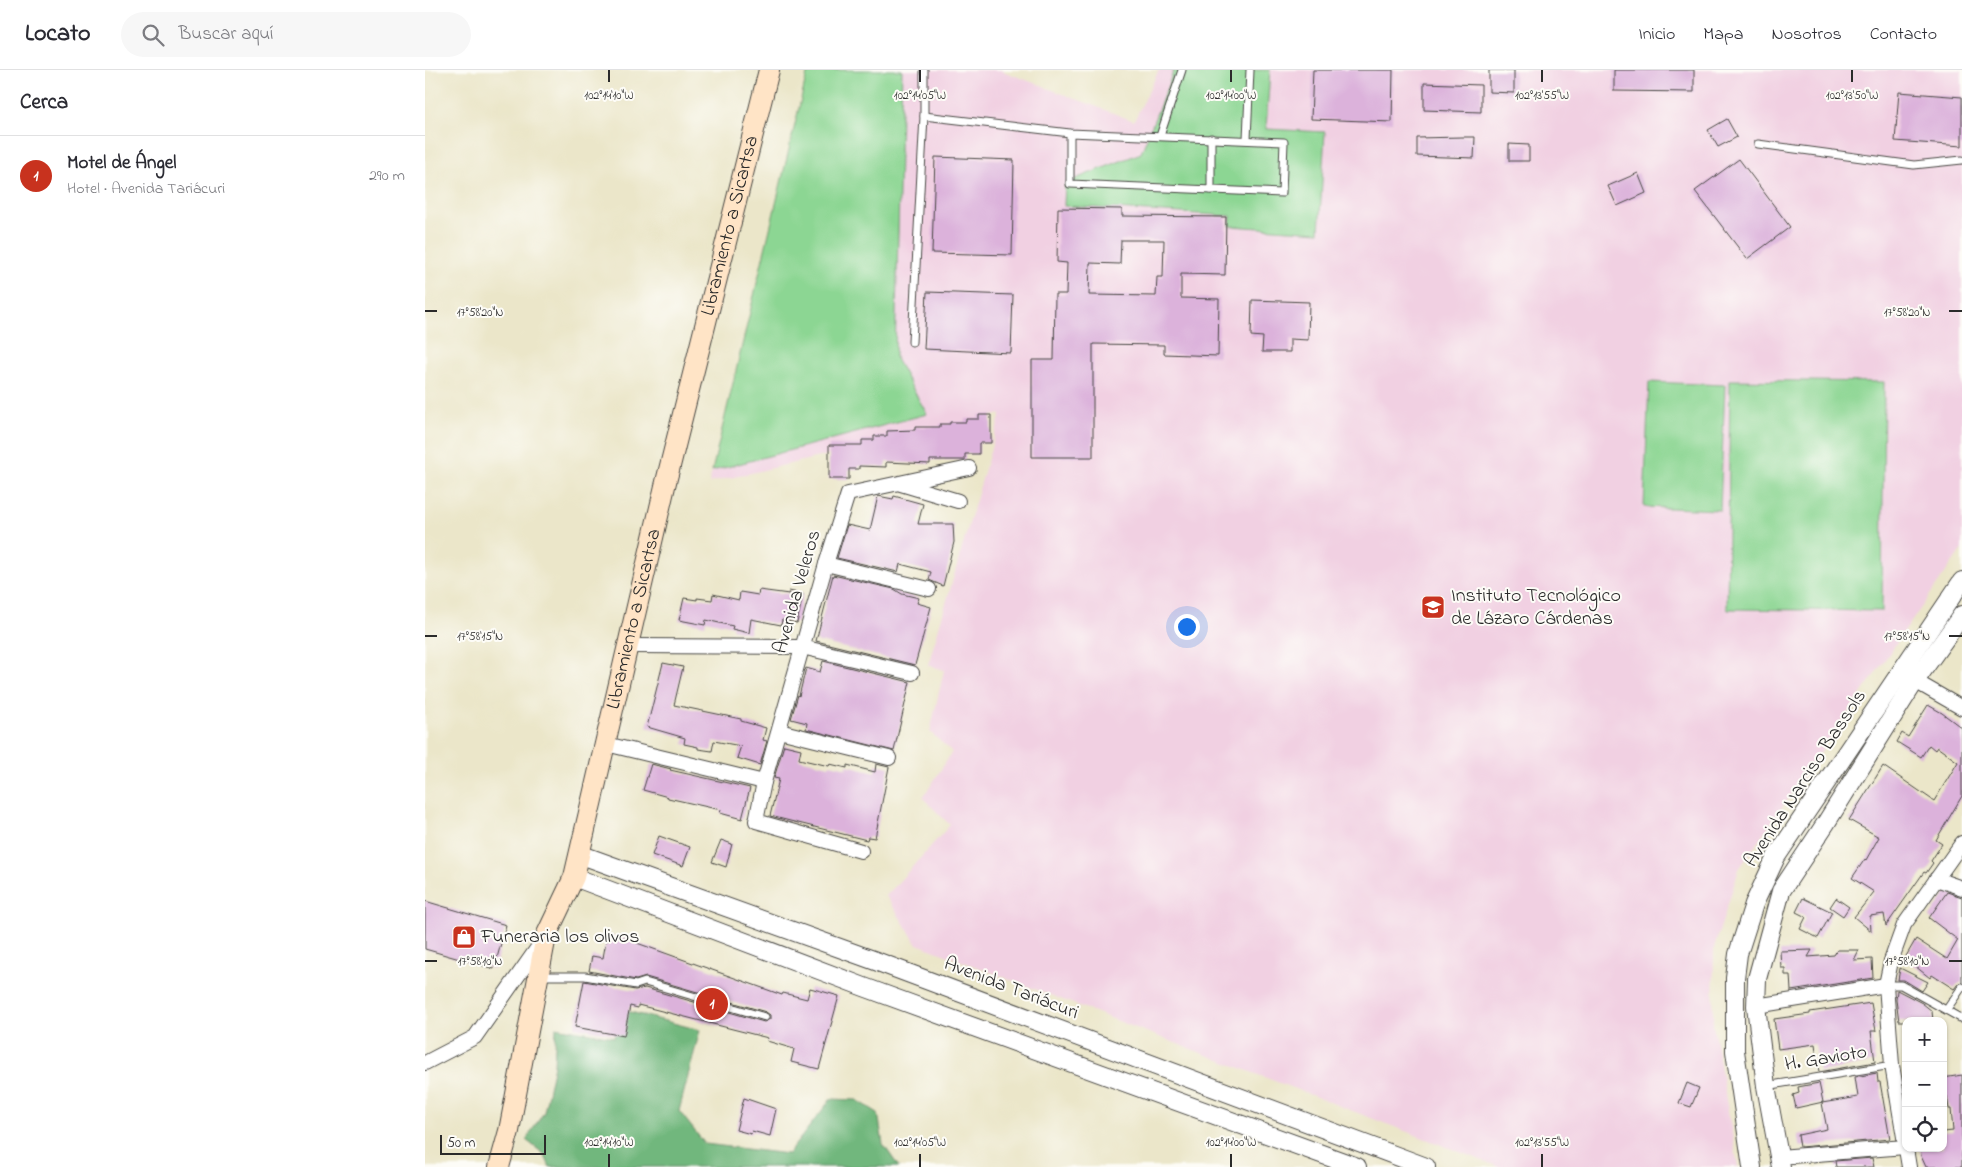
<!DOCTYPE html>
<html lang="es">
<head>
<meta charset="utf-8">
<style>
  :root { --surface:#fff; --page:#f7f7f7; --text:#2b2b33; --muted:#7c7c81; --line:#e1e1e2; --accent:#c8321e }
  body { margin:0; font-family:"Indie Flower",sans-serif; background:var(--page); color:var(--text) }
  .controls { position:absolute; right:15px; bottom:15px; display:grid; overflow:hidden; border-radius:10px; box-shadow:0 1px 4px #0004 }
  .controls button { width:45px; height:45px; display:grid; place-items:center; padding:0; border:0; border-bottom:1px solid var(--line); background:var(--surface); color:var(--text); font:25px sans-serif }
  .scale { position:absolute; left:15px; bottom:12px; width:106px; box-sizing:border-box; padding-left:5px; border:2px solid #2b2b2b; border-top:0; font-size:14px; line-height:18px; white-space:nowrap; color:#2b2b2b; -webkit-text-stroke:4px #fdfcf7; paint-order:stroke }
  .you { position:absolute; left:761px; top:556px; width:18px; height:18px; margin:-12px; border:4px solid #fff; border-radius:50%; background:#1a73e8; box-shadow:0 0 0 8px #1a73e833 }
  .badge { display:grid; place-items:center; width:32px; height:32px; border-radius:50%; background:var(--accent); color:#fff; font-size:16px; font-weight:700 }
  .pin { position:absolute; translate:-50% -50%; border:2px solid #fff; box-shadow:0 1px 5px #0006 }
  .list { margin:0; padding:0; list-style:none }
  h2 { display:flex; justify-content:space-between; align-items:center; height:65px; margin:0; padding:0 20px; font-size:21px }
  h2 small { font-size:16px; font-weight:400; color:var(--muted) }
  .list li { display:grid; grid-template-columns:32px 1fr auto; gap:15px; align-items:center; box-sizing:border-box; height:80px; padding:0 20px; border-top:1px solid var(--line) }
  .list b { display:block; font-size:19px; white-space:nowrap }
  .list p { margin:0; font-size:16px; white-space:nowrap; color:var(--muted) }
  .list em { font-size:16px; font-style:normal; color:var(--muted) }
  .icon { flex:none; width:28px; height:28px; fill:none; stroke:currentColor; stroke-width:2; stroke-linecap:round; stroke-linejoin:round }
  .map { position:relative; flex:none; width:1537px; height:1097px; overflow:hidden }
  header { display:flex; align-items:center; gap:30px; box-sizing:border-box; height:70px; padding:0 25px; background:var(--surface); border-bottom:1px solid var(--line) }
  header strong { font-size:24px }
  nav { display:flex; gap:28px; margin-inline-start:auto; font-size:18px }
  .search { width:350px; height:45px; background:var(--page); display:flex; align-items:center; gap:12px; box-sizing:border-box; padding:0 18px; border-radius:28px; color:var(--muted); font-size:19px }
  main { display:flex }
  aside { flex:1; background:var(--surface) }
  .map>svg:first-child { display:block }
</style>
</head>
<body>
<header>
<strong>Locato</strong>
<div class="search"><svg class="icon" aria-label="search" viewBox="0 0 24 24"><circle cx="10" cy="10" r="6"/><path d="M15 15l6 6"/></svg>Buscar aquí</div>
<nav><a>Inicio</a><a>Mapa</a><a>Nosotros</a><a>Contacto</a></nav>
</header>
<main>
<aside>
<h2>Cerca<small></small></h2>
<ul class="list">
<li><span class="badge">1</span><div><b>Motel de Ángel</b><p>Hotel · Avenida Tariácuri</p></div><em>290 m</em></li>
</ul>
</aside>
<div class="map">
<svg width="1537" height="1097" viewBox="0 0 1537 1097">
  <rect width="100%" height="100%" fill="#fdfcf7"/>
  <filter id="ink" filterUnits="userSpaceOnUse"><feTurbulence type="fractalNoise" baseFrequency=".02" numOctaves="2"/><feDisplacementMap in="SourceGraphic" scale="10" xChannelSelector="R" yChannelSelector="G"/><feConvolveMatrix kernelMatrix="1 2 1 2 8 2 1 2 1" color-interpolation-filters="sRGB"/></filter>
  <filter id="wash" filterUnits="userSpaceOnUse"><feTurbulence type="fractalNoise" baseFrequency=".0096" numOctaves="4" result="noise"/><feDisplacementMap in="SourceGraphic" scale="20" xChannelSelector="R" yChannelSelector="G"/><feGaussianBlur stdDeviation="1.12" result="paint"/><feColorMatrix in="noise" values="0 0 0 0 0 0 0 0 0 0 0 0 0 0 0 0 0 1.4 0 .05"/><feComposite in="paint" operator="in"/></filter>
  <g filter="url(#wash)">
    <rect width="100%" height="100%" fill="#ebe6c9"/>
    <path fill="#f1d0e2" d="M392,0H575L709,51L734,0H1537V479L1314,799L1289,878L1288,955L1313,1097H1074L492,874L461,826L525,755L498,728L527,682L505,662L519,600L503,595L576,344L284,413Z"/>
    <g fill="#8cd693" stroke="#5c805f">
      <path d="M383,0H477L470,287L502,344L287,401Z"/>
      <path d="M749,0H845L841,59L900,62L894,162L805,156L806,146L639,136L640,113L716,83Z"/>
      <path d="M1305,310L1459,312L1457,541L1302,539Z"/>
      <path d="M1224,312L1300,315L1295,440L1219,437Z"/>
    </g>
    <path fill="#71b77d" stroke="#4e7154" d="M194,939L275,960L254,1041L280,1074L363,1084L406,1029L432,1030L453,1043L458,1074L474,1097H125L119,1084L101,1070L119,1042L129,995L131,957L189,967Z"/>
    <g id="blocks">
      <g fill="#dcb2db" fill-rule="evenodd">
        <path d="M888,0H968L967,52L886,49Z"/>
        <path d="M1064,0H1089V23L1064,22Z"/>
        <path d="M1189,0H1269V22L1189,21Z"/>
        <path d="M999,13L1056,15V42L999,40Z"/>
        <path d="M1474,22L1537,27V76L1470,71Z"/>
        <path d="M1302,49L1312,67L1293,77L1283,60Z"/>
        <path d="M1037,67H1050L1049,88L992,86V68Z"/>
        <path d="M1084,74L1104,75V91H1084Z"/>
        <path d="M510,87L589,90L587,185L507,183Z"/>
        <path d="M1314,89L1365,157L1322,189L1270,121Z"/>
        <path d="M1213,103L1221,123L1192,136L1183,116Z"/>
        <path d="M633,138L697,139V146L801,147L800,205L756,204V228L794,229L793,286L739,284V275L668,274V387H607V290H629L630,224H641L642,193L632,192ZM696,170H739L738,207H732L731,226L664,225L665,193L695,194Z"/>
        <path d="M502,222L588,225L586,283L499,279Z"/>
        <path d="M827,230L884,232L883,270L865,269V282H837L838,267L826,266Z"/>
        <path d="M554,345H566V373H554V384H540V390H505V394L461,392V397L434,396V399H424V409H404V375H437V370H449V366H462V361L490,360V357H515V354H525V352H541V349H554Z"/>
        <path d="M453,426L468,429L469,426L498,434L493,454H528L529,472L518,516L504,510L506,502L475,494L473,502L412,488L422,455L445,460Z"/>
        <path d="M408,505L469,519L477,524L494,528L492,533L506,537L490,595L391,571Z"/>
        <path d="M334,520L364,524V521L378,524L372,553L357,550L356,555L326,549L324,563L307,559L308,556L281,550L280,555L254,550L259,528L272,530V528L287,530L288,524L314,530L315,522L333,525Z"/>
        <path d="M398,591L485,612L469,681L381,659L382,653L366,649L373,625L374,626L381,598L395,602Z"/>
        <path d="M238,593L258,597L249,635L316,649V651L341,658L338,670L342,671L335,695L312,688L316,676L289,671L287,681L273,679V677L259,674L260,668L222,657Z"/>
        <path d="M1503,635L1517,643L1537,658V726L1511,770L1517,774L1506,791L1508,793L1501,803L1499,802L1461,856L1459,844L1445,846L1446,861L1429,847L1449,822L1427,808L1440,789L1441,790L1454,767L1424,750L1458,696L1509,731L1533,692L1512,677L1510,680L1504,675L1496,687L1472,672L1477,663L1483,667Z"/>
        <path d="M359,675L376,679L374,689L404,696L405,694L422,698V695L450,702L451,694L464,697L450,768L443,767L442,770L345,746L354,709L349,708Z"/>
        <path d="M226,694L246,699L245,700L325,718L317,749L295,743L296,740L243,728V727L218,720Z"/>
        <path d="M234,766L265,777L258,796L227,785Z"/>
        <path d="M296,770L307,774L301,797L287,792Z"/>
        <path d="M1522,822L1537,827V912L1533,914L1529,919L1507,905L1505,908L1480,888L1491,869L1522,889L1533,870L1504,848Z"/>
        <path d="M1378,828L1407,842L1393,868L1375,859L1381,847L1371,842Z"/>
        <path d="M1411,828L1424,837L1418,846L1405,837Z"/>
        <path d="M0,831L81,855L69,899L0,879Z"/>
        <path d="M182,865L213,871L212,873L357,925L358,923L382,929L385,918L414,926L394,999L366,992L369,979L342,971L343,968L213,935V938L205,936L199,966L150,957L159,911L210,920L220,918L339,952L345,949V945L341,942L221,907L211,910L164,901L167,886L178,888Z"/>
        <path d="M1387,880L1383,887L1409,885L1412,880H1434L1429,890L1447,889L1448,908L1366,921L1365,905H1360V898H1356L1355,881Z"/>
        <path d="M1475,898L1503,912L1497,921L1479,910H1473Z"/>
        <path d="M1472,920L1497,933L1507,941L1508,951H1474L1471,930Z"/>
        <path d="M1446,933L1451,961H1446L1450,992L1394,1002L1390,974L1353,979L1349,949L1385,944V942Z"/>
        <path d="M1452,1003L1453,1012H1455L1465,1069L1375,1077L1373,1065L1402,1059L1397,1033L1433,1027L1430,1007Z"/>
        <path d="M1537,1005V1097H1501L1496,1086L1495,1078H1518V1062L1528,1061L1526,1039H1524L1522,1026L1518,1027V1008Z"/>
        <path d="M1262,1013L1274,1018L1266,1037L1254,1033Z"/>
        <path d="M1394,1013L1398,1032L1371,1038L1368,1025L1374,1023L1373,1017Z"/>
        <path d="M319,1028L351,1039L345,1066L327,1061L326,1064L311,1060Z"/>
        <path d="M1447,1088L1449,1097H1411L1410,1091Z"/>
      </g>
    </g>
  </g>
  <g filter="url(#ink)">
    <use href="#blocks" fill-opacity="0" stroke="#484743" stroke-width="1"/>
    <g fill="none" stroke-linecap="round" stroke-linejoin="round">
      <g stroke="#484743" stroke-width="9">
        <g id="service">
          <path d="M499,46V0"/>
          <path d="M735,66L757,0"/>
          <path d="M822,69L825,0"/>
          <path d="M1333,74L1489,95L1537,90"/>
          <path d="M786,120V68"/>
          <path d="M487,272L499,46L645,63L859,72L857,123L645,114V63"/>
          <path d="M115,906H160L211,915L220,912L340,947"/>
          <path d="M1461,915H1476L1537,949"/>
          <path d="M1522,939L1537,917"/>
          <path d="M1341,1016L1467,995"/>
        </g>
      </g>
      <g stroke="#484743" stroke-width="16">
        <g id="minor">
          <path d="M476,414L533,431"/>
          <path d="M401,494L504,519"/>
          <path d="M204,576L377,577L487,603"/>
          <path d="M1490,611L1537,638"/>
          <path d="M354,661L464,688"/>
          <path d="M181,674L339,712"/>
          <path d="M436,781L331,751L339,712L401,494L423,424L544,398"/>
          <path d="M1511,809L1537,818"/>
          <path d="M1331,936L1461,915"/>
          <path d="M0,993L50,967L118,870"/>
          <path d="M1354,1087L1480,1077"/>
          <path d="M1484,1097L1467,995L1461,915L1466,891L1479,855L1537,773"/>
        </g>
      </g>
      <g stroke="#484743" stroke-width="20">
        <g id="tertiary">
          <path d="M154,784L448,890L1001,1097"/>
          <path d="M149,807L439,917L932,1097"/>
          <path d="M1327,1097L1310,981V908L1313,884L1329,834L1351,787L1537,511"/>
          <path d="M1356,1097L1341,1016L1331,936L1332,909L1356,821L1401,753L1490,611L1537,545"/>
        </g>
      </g>
      <g stroke="#484743" stroke-width="22">
        <g id="secondary">
          <path id="s1" d="M74,1097L84,1061L121,866L149,807L240,416L344,0"/>
        </g>
      </g>
      <use href="#service" stroke="#fff" stroke-width="7"/>
      <use href="#minor" stroke="#fff" stroke-width="14"/>
      <use href="#tertiary" stroke="#fff" stroke-width="18"/>
      <use href="#secondary" stroke="#ffe4c6" stroke-width="20"/>
    </g>
  </g>
  <path fill="none" stroke="#2b2b2b" stroke-width="2" d="M184,0V12M495,0V12M806,0V12M1117,0V12M1427,0V12M0,241H12M1524,241H1537M0,566H12M1524,566H1537M0,891H12M1524,891H1537M184,1084V1097M495,1084V1097M806,1084V1097M1117,1084V1097"/>
  <defs>
    <g id="university-square" transform="scale(1.25)"><rect x="-9" y="-9" width="18" height="18" rx="4" fill="#c8321e" stroke="#fdfcf7"/><path d="M0-5L7-2L0 1L-7-2ZM-4 1L0 2.5L4 1V4Q0 6-4 4Z" fill="#fff"/></g>
    <g id="shop-square" transform="scale(1.25)"><rect x="-9" y="-9" width="18" height="18" rx="4" fill="#c8321e" stroke="#fdfcf7"/><path d="M-5-2.5h2.3a2.7 3.5 0 0 1 5.4 0H5L5.5 6h-11ZM-1.5-2.5h3a1.5 2.3 0 0 0-3 0Z" fill="#fff"/></g>
  </defs>
  <g fill-rule="evenodd">
    <use href="#university-square" x="1008" y="537"/>
    <use href="#shop-square" x="39" y="867"/>
  </g>
  <g text-anchor="middle" dominant-baseline="central" stroke-width="4" stroke-linejoin="round" paint-order="stroke">
    <g font-size="20" fill="#2b2b2b" stroke="#fdfcf7">
      <text stroke="none"><textPath href="#s1" startOffset="971">Libramiento a Sicartsa</textPath></text>
      <text transform="translate(373 522) rotate(-74)">Avenida Veleros</text>
      <text stroke="none"><textPath href="#s1" startOffset="566">Libramiento a Sicartsa</textPath></text>
      <text transform="translate(1381 709) rotate(-57)">Avenida Narciso Bassols</text>
      <text transform="translate(586 919) rotate(21)">Avenida Tariácuri</text>
      <text transform="translate(1401 989) rotate(-9)">H. Gavioto</text>
    </g>
    <g font-size="20" fill="#2b2b2b" stroke="#fdfcf7" text-anchor="start">
      <text x="1026" y="526">Instituto Tecnológico<tspan x="1026" dy="23">de Lázaro Cárdenas</tspan></text>
      <text x="56" y="867">Funeraria los olivos</text>
    </g>
  </g>
  <g font-size="12" text-anchor="middle" fill="#2b2b2b" stroke="#fdfcf7" stroke-width="4" stroke-linejoin="round" paint-order="stroke">
    <text x="184" y="29">102°14'10"W</text>
    <text x="495" y="29">102°14'05"W</text>
    <text x="806" y="29">102°14'00"W</text>
    <text x="1117" y="29">102°13'55"W</text>
    <text x="1427" y="29">102°13'50"W</text>
    <text x="55" y="246">17°58'20"N</text>
    <text x="1482" y="246">17°58'20"N</text>
    <text x="55" y="570">17°58'15"N</text>
    <text x="1482" y="570">17°58'15"N</text>
    <text x="55" y="895">17°58'10"N</text>
    <text x="1482" y="895">17°58'10"N</text>
    <text x="184" y="1076">102°14'10"W</text>
    <text x="495" y="1076">102°14'05"W</text>
    <text x="806" y="1076">102°14'00"W</text>
    <text x="1117" y="1076">102°13'55"W</text>
  </g>
</svg>
<div class="controls">
<button>+</button>
<button>−</button>
<button><svg class="icon" aria-label="locate" viewBox="0 0 24 24"><circle cx="12" cy="12" r="6"/><path d="M12 2v4M12 18v4M2 12h4M18 12h4"/></svg></button>
</div>
<div class="scale">50 m</div>
<div class="you"></div>
<div class="pin badge" style="left:287px;top:934px">1</div>
</div>
</main>
</body>
</html>
